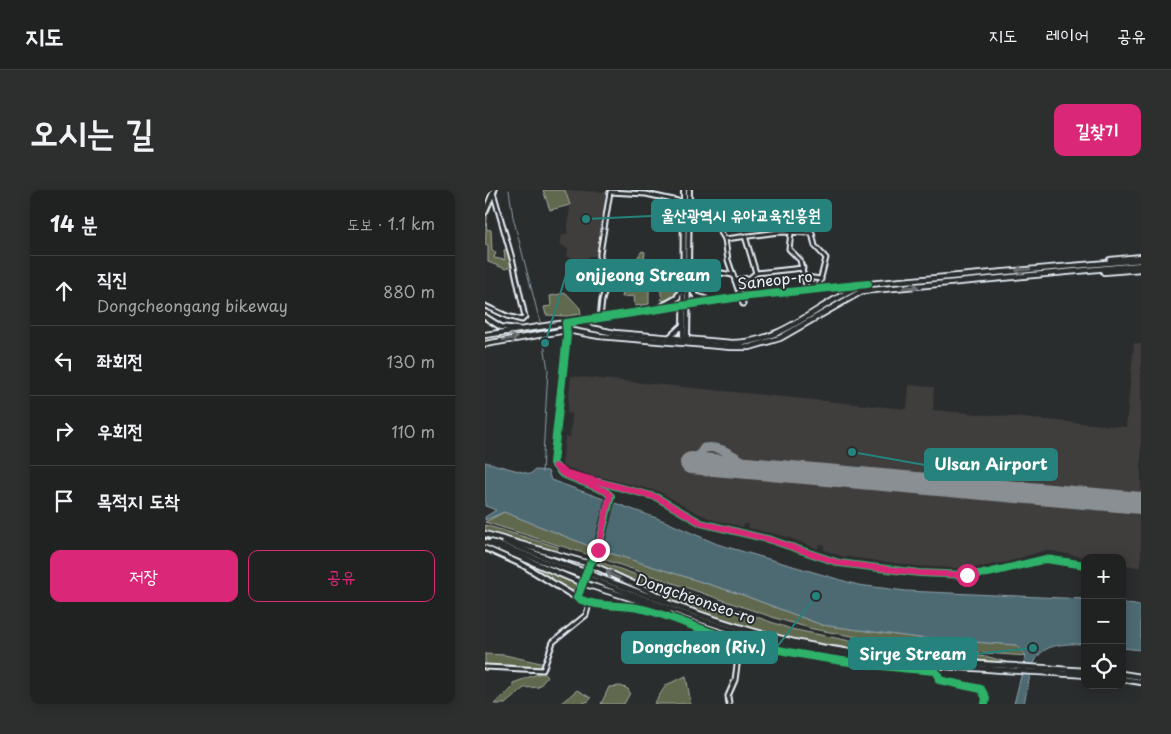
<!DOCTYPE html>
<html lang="ko">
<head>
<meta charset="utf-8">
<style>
  :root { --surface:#202222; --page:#2d2f2f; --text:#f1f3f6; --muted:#a2a4a5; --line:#3d3f40; --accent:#db2777 }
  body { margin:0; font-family:"Playpen Sans","Poor Story",sans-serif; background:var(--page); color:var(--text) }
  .controls { position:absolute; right:15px; bottom:15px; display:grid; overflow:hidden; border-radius:10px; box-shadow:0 2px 12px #0003 }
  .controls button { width:45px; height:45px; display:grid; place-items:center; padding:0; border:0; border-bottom:1px solid var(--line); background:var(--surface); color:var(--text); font:25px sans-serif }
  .stop { position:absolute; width:15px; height:15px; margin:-11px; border:4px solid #db2777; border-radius:50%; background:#fff }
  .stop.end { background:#db2777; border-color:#fff; box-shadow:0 1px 5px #0008 }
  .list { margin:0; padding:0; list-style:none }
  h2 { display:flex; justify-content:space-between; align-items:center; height:65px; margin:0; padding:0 20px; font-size:21px }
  h2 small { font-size:16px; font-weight:400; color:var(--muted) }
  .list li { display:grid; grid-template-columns:32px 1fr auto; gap:15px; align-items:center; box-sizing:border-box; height:70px; padding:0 20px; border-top:1px solid var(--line) }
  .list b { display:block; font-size:19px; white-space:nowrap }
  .list p { margin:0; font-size:16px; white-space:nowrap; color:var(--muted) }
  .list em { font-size:16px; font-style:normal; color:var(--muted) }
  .actions { display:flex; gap:10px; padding:15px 20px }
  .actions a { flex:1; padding:11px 0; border:1px solid var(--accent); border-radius:10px; text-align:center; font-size:18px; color:var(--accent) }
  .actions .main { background:var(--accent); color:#fff }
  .icon { flex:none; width:28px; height:28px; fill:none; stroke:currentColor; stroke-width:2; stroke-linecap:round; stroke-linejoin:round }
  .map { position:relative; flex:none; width:656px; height:514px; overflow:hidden; border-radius:10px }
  header { display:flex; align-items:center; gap:30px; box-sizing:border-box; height:70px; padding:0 25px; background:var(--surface); border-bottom:1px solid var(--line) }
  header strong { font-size:24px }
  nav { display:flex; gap:28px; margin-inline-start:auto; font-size:18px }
  .intro { display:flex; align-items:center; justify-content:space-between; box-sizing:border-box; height:120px; padding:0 30px }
  h1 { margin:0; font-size:35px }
  .button { padding:12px 22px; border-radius:10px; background:var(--accent); color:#fff; font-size:18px; font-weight:700 }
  main { display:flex; gap:30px; padding:0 30px }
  aside { flex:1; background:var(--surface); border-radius:10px; box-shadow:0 2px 12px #0003 }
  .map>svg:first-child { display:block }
</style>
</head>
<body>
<header>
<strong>지도</strong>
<nav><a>지도</a><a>레이어</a><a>공유</a></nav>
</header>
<div class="intro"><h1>오시는 길</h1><a class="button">길찾기</a></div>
<main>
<aside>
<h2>14 분<small>도보 · 1.1 km</small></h2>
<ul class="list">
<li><svg class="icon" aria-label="ahead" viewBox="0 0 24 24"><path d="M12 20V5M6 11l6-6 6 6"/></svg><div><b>직진</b><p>Dongcheongang bikeway</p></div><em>880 m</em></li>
<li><svg class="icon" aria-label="left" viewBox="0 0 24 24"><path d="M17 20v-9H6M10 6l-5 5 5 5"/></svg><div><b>좌회전</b></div><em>130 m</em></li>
<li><svg class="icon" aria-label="right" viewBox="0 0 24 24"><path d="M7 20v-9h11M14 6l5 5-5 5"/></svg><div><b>우회전</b></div><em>110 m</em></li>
<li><svg class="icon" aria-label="arrive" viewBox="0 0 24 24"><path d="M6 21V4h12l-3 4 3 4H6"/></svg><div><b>목적지 도착</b></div></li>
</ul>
<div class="actions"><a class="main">저장</a><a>공유</a></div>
</aside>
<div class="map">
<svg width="656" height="514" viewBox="0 0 656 514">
  <rect width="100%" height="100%" fill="#2a2d2e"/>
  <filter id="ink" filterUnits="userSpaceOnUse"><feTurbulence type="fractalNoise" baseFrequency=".02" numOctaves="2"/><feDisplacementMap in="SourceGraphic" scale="10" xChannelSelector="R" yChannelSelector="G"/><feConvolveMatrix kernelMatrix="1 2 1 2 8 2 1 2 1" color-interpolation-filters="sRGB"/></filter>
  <g filter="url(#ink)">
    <g fill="#3f3c3c">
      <path d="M80,0L122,2L112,66H104L102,70L82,67L83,59L75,54L77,45L82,44L85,15Z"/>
      <path d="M649,153L656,154V378L637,374V368H604L561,360L522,372L483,379L431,376L356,366L339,360V355L334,354L333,359L302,347L264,338V334H258V337L229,330L214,324L173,301L115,288L77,276L80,247H85L87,224L82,223L86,186L422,219L424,195L449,197L448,220L641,237Z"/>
    </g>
    <g fill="#60674d" stroke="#a4aca2">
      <path d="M58,0H80L85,15L65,20Z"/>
      <path d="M2,26L1,39L6,40L7,61L11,62L9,68L20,70L19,60L23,59L27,75L21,79L3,72V55H0Z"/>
      <path d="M157,61L160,62L157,88L153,90L137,88L135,81L127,80L132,76L137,80L145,78Z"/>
      <path d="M185,90L193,91C192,103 189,108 177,111L175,95L185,93Z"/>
      <path d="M140,95L164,100V114L150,116L149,106L137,107Z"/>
      <path d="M81,103L95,118L96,124L81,126L61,125L59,117L66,116L65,106Z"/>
      <path d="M19,322L112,359L258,405L337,435L434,448L531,455L541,466L433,458L328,439L293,429L112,367L113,361L111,360L108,366L0,332Z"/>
      <path d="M0,335L73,357L72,363L0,341Z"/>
      <path d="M0,355L90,393L91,398L85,402L38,373Z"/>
      <path d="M115,372L306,439L400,458L504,467L521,472C426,465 330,460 239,430C196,415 155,395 113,376Z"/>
      <path d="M0,464L20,465L60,474L55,479L0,475Z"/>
      <path d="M58,482L62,487L54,497L39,498L20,514H9L28,497V493Z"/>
      <path d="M201,486L206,514H169L181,495Z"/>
      <path d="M136,496L143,499L145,503L139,514H116L124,497Z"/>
      <path d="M92,500L106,508L104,511L95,514H75Z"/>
    </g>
    <g fill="#4e6a73" stroke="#8ca0a8">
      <path d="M0,272L45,284L50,280L63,281L66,290L177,330L232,354L373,395L421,401L600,409V454C547,452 549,468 539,514H529L541,466L531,455L434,448L337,435L258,405L112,359L19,322L0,330V327L11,320L0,316Z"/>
      <path d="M637,413L656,416V460L637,458Z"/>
    </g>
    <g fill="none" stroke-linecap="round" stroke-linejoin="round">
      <g stroke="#8ca0a8" stroke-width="1">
        <path d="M24,0L28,27L56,136"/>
        <path d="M57,282L63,180L58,147"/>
      </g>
      <g stroke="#898f93" stroke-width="9">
        <path d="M255,277L221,282L212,278L211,270L219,258C243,254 255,275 276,279"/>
        <path d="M651,313L656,312"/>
      </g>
      <path stroke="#898f93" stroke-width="22" d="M206,273L656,313"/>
      <g stroke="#e8f1f8" stroke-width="7">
        <g id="minor">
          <path d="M210,13L219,15L240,49L243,70L258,114"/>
          <path d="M204,16L221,18"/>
          <path d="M306,43L304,59L315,70L322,100"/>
          <path d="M260,46L271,83L318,78"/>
          <path d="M240,49L294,42L327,43L330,56L341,68L333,99"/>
          <path d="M203,82L217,86L225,81L248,85"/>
          <path d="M320,87L336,89"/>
          <path d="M250,90L265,88L271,83"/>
          <path d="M0,116L22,126L37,130L40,127L28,72L8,2"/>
          <path d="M115,128L117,110L125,83V79L115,69V63L125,2L161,4L193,11"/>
          <path d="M81,133L82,146L68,273L77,284L120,301L126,306L112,363L105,374L92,408C114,419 138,413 162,420C187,427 211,438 237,446C307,466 377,475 450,481L453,484L454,490L496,499L501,508L500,514"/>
          <path d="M0,477L58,480L68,452L101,425L104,414"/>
          <path d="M244,514L243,506L250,490L253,468L279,464L284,457"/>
        </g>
      </g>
      <g stroke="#e8f1f8" stroke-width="8">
        <g id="tertiary">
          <path d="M0,22L9,0"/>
          <path d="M204,96L211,106L223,110"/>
          <path d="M176,117L192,108L197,98"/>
          <path d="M0,127L16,137L32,139"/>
          <path d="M83,133L255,107L381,94"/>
          <path d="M185,147L198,135"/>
          <path d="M198,150L199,0"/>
          <path d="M202,151L204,0"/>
          <path d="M0,358L38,375L92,408"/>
        </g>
      </g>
      <g stroke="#e8f1f8" stroke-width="8">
        <g id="secondary">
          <path d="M625,70L656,67"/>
          <path d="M619,82L656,79"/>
          <path d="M0,145L81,133L130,143L247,153C301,153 335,110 383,94L656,70"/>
          <path d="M0,154L82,140L114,146L246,157H265L295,148L377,101L656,75"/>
          <path d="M0,344L105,374L181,409"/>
          <path d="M0,352L97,393L184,420"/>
          <path d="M6,352L96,385"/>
          <path d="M19,352L97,381"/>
          <path d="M105,384C172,409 239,436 309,452C404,473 503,473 600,481"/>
          <path d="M103,388C171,413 238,441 309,456C403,477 503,478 600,485"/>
          <path d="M637,484L656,487"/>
          <path d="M637,489L656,492"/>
        </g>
      </g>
      <use href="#minor" stroke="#2a2d2e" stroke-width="3"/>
      <use href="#tertiary" stroke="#2a2d2e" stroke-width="4"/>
      <use href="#secondary" stroke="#2a2d2e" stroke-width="4.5"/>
      <g stroke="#e8f1f8" stroke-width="8" stroke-linecap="butt">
        <g id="secondary-bridge">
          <path d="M97,381L105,384"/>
          <path d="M96,385L103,388"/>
        </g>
      </g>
      <use href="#secondary-bridge" stroke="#2a2d2e" stroke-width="4.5"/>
      <g stroke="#2a2d2e" stroke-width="11">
        <g id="cycleway">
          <path d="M383,94L255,107L81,133L82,146L68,273L77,284L120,301L126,306L112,363L105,374L92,408C114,419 138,413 162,420C187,427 211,438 237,446C307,466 377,475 450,481L453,484L454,490L496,499L501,508L500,514"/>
          <path d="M114,292L171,307L216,333L286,350L354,373L434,383L482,385L503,383L561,369L600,375"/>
        </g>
      </g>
      <use href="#cycleway" stroke="#2db169" stroke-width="8"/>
    </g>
    <defs><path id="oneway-shaft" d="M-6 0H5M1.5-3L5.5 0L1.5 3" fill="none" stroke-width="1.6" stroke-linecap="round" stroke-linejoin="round" transform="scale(1.25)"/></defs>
    <g stroke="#6c7275">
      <use href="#oneway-shaft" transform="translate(538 80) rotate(175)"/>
      <use href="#oneway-shaft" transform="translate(426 97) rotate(-5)"/>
      <use href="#oneway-shaft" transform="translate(25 149) rotate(-10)"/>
      <use href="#oneway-shaft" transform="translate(128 385) rotate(-155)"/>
    </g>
  </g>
  <g fill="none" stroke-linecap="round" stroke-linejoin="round" filter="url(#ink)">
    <path stroke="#db2777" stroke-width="6" d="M113,360L125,305L120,301L78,284L70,276L82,283L171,307L216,333L286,350L354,373L434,383L482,385"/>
  </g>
  <g text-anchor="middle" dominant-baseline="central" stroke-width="4" stroke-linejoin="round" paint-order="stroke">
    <g font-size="15" fill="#e8f1f8" stroke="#2a2d2e">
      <text transform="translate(290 89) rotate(-6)">Saneop-ro</text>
      <text transform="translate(211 408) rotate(19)">Dongcheonseo-ro</text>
    </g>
  </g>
  <path fill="none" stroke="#25827c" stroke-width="2" d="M101 29L167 26M60 153L81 85M367 262L440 275M331 406L292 457M548 458L491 464"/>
  <g fill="#25827c" stroke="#2a2d2e" stroke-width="2">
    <circle cx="101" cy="29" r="5"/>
    <circle cx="60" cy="153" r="5"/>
    <circle cx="367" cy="262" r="5"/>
    <circle cx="331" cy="406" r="5"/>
    <circle cx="548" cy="458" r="5"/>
  </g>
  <g fill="#25827c" stroke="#25827c" stroke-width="2">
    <rect x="167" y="10" width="179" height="31" rx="5"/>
    <rect x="81" y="70" width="154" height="31" rx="5"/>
    <rect x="440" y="259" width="132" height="31" rx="5"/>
    <rect x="137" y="442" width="155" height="31" rx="5"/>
    <rect x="364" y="448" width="127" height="31" rx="5"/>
  </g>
  <g font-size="16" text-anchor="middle" font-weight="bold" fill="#fff">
    <text x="256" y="31">울산광역시 유아교육진흥원</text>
    <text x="158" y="91">onjjeong Stream</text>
    <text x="506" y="280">Ulsan Airport</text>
    <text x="214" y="463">Dongcheon (Riv.)</text>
    <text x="428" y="470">Sirye Stream</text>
  </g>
</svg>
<div class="controls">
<button>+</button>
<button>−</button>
<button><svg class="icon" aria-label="locate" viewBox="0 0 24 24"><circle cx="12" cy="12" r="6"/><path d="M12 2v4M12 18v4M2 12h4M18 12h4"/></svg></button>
</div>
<div class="stop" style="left:482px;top:385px"></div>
<div class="stop end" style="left:113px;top:360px"></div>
</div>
</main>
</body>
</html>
